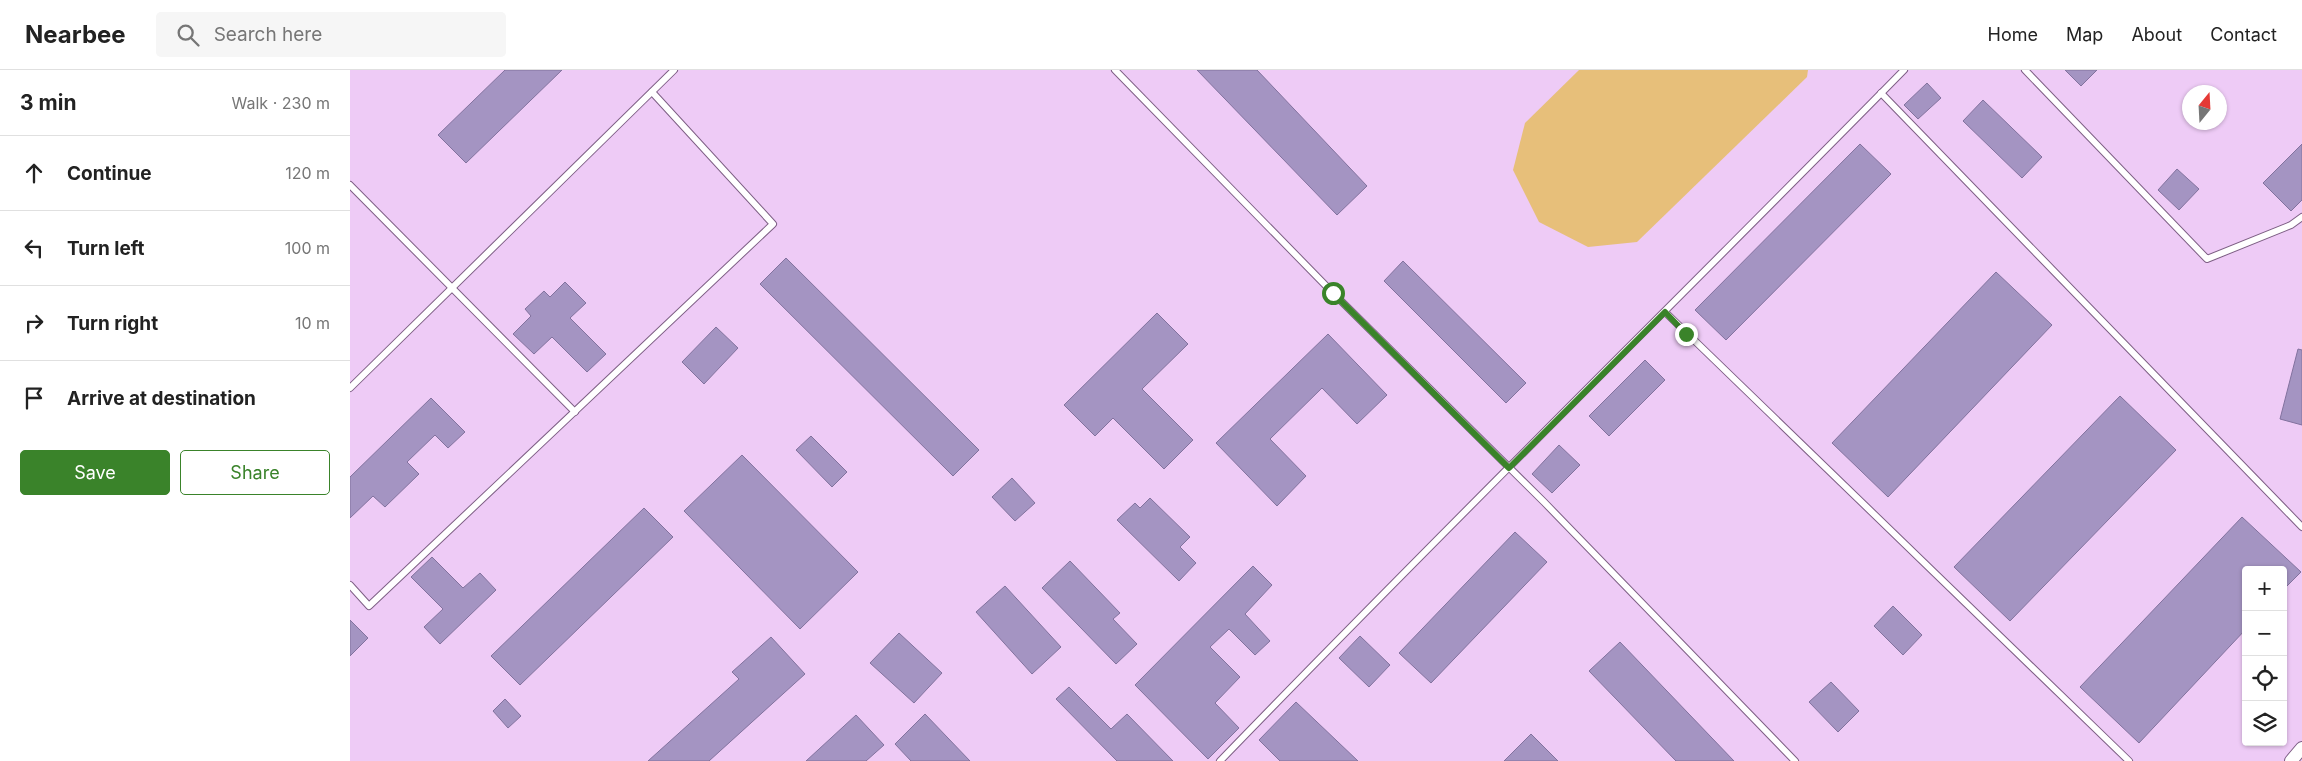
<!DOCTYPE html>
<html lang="en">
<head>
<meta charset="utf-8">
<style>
  :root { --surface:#fff; --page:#f6f6f6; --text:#222; --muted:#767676; --line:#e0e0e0; --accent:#3a832a }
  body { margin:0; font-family:Inter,sans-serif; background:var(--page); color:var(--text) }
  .controls { position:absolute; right:15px; bottom:15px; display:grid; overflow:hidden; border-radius:5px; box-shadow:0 1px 4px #0004 }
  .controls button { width:45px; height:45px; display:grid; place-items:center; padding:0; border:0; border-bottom:1px solid var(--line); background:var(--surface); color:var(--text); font:25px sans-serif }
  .compass { position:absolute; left:1832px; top:15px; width:45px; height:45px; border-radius:50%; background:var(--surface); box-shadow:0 1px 4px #0004; rotate:18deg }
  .stop { position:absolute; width:15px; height:15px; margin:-11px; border:4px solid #3a832a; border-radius:50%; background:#fff }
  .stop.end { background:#3a832a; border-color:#fff; box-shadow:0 1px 5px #0008 }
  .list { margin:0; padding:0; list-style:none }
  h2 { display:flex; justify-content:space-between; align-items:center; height:65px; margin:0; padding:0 20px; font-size:21px }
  h2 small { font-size:16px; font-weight:400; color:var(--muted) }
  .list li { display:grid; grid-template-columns:32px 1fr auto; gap:15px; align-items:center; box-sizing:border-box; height:75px; padding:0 20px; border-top:1px solid var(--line) }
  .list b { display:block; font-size:19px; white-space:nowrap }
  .list em { font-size:16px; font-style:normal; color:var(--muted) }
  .actions { display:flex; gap:10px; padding:15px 20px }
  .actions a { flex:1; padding:11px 0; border:1px solid var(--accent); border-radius:5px; text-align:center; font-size:18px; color:var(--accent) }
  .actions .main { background:var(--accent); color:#fff }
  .icon { flex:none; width:28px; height:28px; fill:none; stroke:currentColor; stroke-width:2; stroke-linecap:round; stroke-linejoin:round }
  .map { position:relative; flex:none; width:1952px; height:691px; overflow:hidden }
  header { display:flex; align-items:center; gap:30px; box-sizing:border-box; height:70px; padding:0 25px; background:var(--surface); border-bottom:1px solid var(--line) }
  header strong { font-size:24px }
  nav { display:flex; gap:28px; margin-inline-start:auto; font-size:18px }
  .search { width:350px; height:45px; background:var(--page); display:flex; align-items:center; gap:12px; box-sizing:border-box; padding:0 18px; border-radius:5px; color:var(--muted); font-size:19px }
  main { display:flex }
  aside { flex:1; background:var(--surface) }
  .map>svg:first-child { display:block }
</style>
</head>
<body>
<header>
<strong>Nearbee</strong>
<div class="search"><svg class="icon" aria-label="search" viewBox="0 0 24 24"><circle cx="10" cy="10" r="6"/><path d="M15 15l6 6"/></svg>Search here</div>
<nav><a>Home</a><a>Map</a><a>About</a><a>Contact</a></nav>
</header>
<main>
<aside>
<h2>3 min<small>Walk · 230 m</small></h2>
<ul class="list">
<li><svg class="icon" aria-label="ahead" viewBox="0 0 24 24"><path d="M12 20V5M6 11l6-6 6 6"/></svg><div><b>Continue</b></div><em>120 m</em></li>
<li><svg class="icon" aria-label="left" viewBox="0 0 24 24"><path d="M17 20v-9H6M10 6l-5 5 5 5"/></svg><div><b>Turn left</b></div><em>100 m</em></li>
<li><svg class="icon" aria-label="right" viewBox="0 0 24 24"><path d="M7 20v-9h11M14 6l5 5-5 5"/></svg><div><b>Turn right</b></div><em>10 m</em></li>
<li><svg class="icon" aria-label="arrive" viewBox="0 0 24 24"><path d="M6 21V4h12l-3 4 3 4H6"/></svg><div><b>Arrive at destination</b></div></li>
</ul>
<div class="actions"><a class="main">Save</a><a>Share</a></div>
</aside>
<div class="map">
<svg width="1952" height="691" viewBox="0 0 1952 691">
  <rect width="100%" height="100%" fill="#eecbf6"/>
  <path fill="#e7bf7a" d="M1229,0H1458L1457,7L1287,172L1238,177L1189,152L1163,100L1175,53Z"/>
  <g fill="#a494c2" stroke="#82729e">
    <path d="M155,0H212L116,93L88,65Z"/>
    <path d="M847,0H907L1017,116L987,145Z"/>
    <path d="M1715,0H1747L1731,16Z"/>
    <path d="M1577,13L1591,28L1568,49L1554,35Z"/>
    <path d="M1633,30L1692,87L1672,108L1613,51Z"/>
    <path d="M1510,74L1541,104L1376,270L1345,240Z"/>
    <path d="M1952,74V130L1941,141L1913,113Z"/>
    <path d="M1827,99L1849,119L1829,140L1808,120Z"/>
    <path d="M436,188L629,380L603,406L410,214Z"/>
    <path d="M1053,191L1176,313L1156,333L1034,211Z"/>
    <path d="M1646,202L1702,255L1538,427L1482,373Z"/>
    <path d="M215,212L236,233L220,248L256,284L237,302L202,267L184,284L163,264L181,246L175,239L194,221L200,227Z"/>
    <path d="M807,243L838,274L792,319L843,370L814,399L763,348L745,366L714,335Z"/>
    <path d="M366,257L388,278L354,314L332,292Z"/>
    <path d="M978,264L1037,325L1007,354L972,318L920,369L956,406L927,436L866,373Z"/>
    <path d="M1948,279L1952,280V355L1930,349Z"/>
    <path d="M1295,290L1315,310L1259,366L1239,346Z"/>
    <path d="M1770,326L1826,380L1660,551L1604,497Z"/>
    <path d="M81,328L115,362L98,378L85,365L57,392L69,404L35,437L23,426L0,448V407Z"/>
    <path d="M461,366L497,402L482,417L446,380Z"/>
    <path d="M1209,375L1230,395L1202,423L1182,404Z"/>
    <path d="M392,385L508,502L450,559L334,441Z"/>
    <path d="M662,408L685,433L665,451L642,427Z"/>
    <path d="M800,428L840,467L830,477L846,493L829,511L767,450L785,433L790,438Z"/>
    <path d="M294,438L323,467L170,615L141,586Z"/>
    <path d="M1892,447L1951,502L1933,520V500H1896V559L1789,673L1730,617Z"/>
    <path d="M1165,462L1197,492L1081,613L1049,583Z"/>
    <path d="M82,487L113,518L130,503L146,520L90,574L74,557L93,539L61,507Z"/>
    <path d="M720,491L770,543L763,549L787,574L766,594L692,518Z"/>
    <path d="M903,496L922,515L895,544L920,571L905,585L879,559L860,577L890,607L865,633L889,658L858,689L785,615Z"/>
    <path d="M655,516L711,577L682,604L626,542Z"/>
    <path d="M1543,536L1572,565L1553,585L1524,556Z"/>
    <path d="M0,550L18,568L0,586Z"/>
    <path d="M549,563L592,603L564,633L520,593Z"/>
    <path d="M1010,566L1040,595L1019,617L989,588Z"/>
    <path d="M421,567L455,604L359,691H298L389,609L382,602Z"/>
    <path d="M1270,572L1384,691H1326L1239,601Z"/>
    <path d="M1481,612L1509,641L1488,662L1459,632Z"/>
    <path d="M719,617L761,659L777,644L823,691H767L706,629Z"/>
    <path d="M155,629L171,646L158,658L143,641Z"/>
    <path d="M946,632L1008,691H930L909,670Z"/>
    <path d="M575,644L620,691H561L545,674Z"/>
    <path d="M506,645L534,675L516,691H456Z"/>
    <path d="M1181,664L1208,691H1154Z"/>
  </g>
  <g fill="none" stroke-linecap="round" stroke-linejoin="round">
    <g stroke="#7e5f85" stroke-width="8">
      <g id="service">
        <path d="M765,0L983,223L1194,432L1445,691"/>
        <path d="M1675,0L1857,189L1941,155L1952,147"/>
        <path d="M1531,23L1952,457"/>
        <path d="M0,115L225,342"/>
        <path d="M1315,242L1779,691"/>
        <path d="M0,318L324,0"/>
        <path d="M0,515L19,536L423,154L302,22"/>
        <path d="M870,691C1095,458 1327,231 1554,0"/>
      </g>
    </g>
    <g stroke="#7e5f85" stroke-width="14">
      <path id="minor" d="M1941,691L1952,678"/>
    </g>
    <use href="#service" stroke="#fff" stroke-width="6"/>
    <use href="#minor" stroke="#fff" stroke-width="12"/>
  </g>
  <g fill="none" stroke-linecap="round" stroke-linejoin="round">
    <path stroke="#3a832a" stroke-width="6" d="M983,223L1159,398L1315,242L1336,264"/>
  </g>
</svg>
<div class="controls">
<button>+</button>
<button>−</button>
<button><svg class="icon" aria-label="locate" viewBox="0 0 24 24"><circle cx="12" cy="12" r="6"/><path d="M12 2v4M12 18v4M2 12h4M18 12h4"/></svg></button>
<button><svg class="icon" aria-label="layers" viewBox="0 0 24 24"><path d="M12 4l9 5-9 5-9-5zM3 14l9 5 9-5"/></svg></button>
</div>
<svg class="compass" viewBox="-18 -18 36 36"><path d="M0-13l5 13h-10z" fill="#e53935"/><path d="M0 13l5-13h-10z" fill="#767676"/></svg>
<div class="stop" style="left:983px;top:223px"></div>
<div class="stop end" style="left:1336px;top:264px"></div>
</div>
</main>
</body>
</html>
